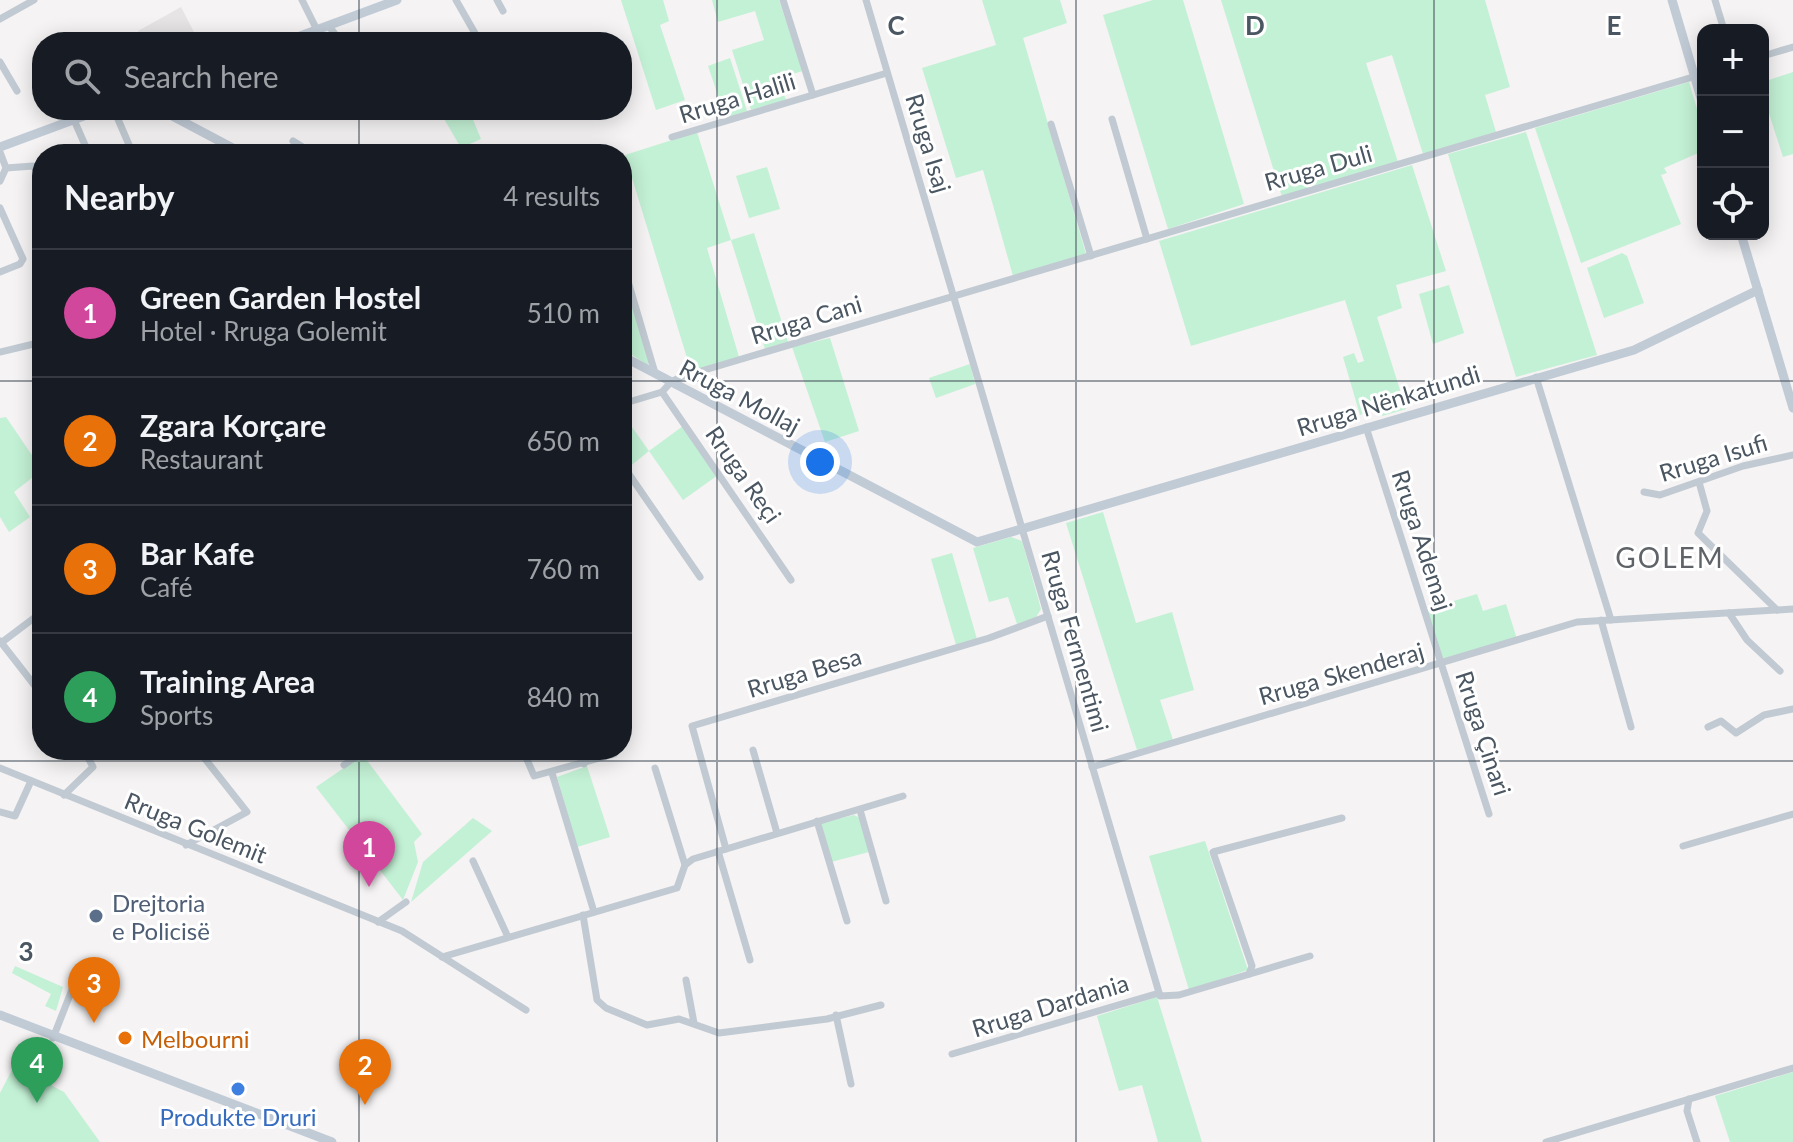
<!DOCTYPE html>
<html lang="en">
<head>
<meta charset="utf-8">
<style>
  :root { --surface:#171b24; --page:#20242c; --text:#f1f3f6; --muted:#9ea1a6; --line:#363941; --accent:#2563eb }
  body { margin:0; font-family:Lato,sans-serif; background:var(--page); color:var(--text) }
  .controls { position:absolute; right:24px; top:24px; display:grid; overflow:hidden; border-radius:16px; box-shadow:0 4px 20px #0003 }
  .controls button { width:72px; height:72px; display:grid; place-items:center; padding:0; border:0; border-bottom:2px solid var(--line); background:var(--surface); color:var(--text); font:40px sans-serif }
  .you { position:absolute; left:820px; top:462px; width:28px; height:28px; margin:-20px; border:6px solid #fff; border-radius:50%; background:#1a73e8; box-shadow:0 0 0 12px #1a73e833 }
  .badge { display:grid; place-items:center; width:52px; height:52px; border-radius:50%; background:var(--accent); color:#fff; font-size:26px; font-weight:700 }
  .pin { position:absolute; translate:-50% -66px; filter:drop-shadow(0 2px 4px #0008) }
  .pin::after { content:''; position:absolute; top:42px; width:28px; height:24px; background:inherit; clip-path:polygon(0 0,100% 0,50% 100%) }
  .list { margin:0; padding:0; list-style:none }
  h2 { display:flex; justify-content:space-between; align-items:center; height:104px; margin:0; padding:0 32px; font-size:34px }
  h2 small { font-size:26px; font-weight:400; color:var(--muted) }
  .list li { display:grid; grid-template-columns:52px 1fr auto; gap:24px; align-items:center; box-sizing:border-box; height:128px; padding:0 32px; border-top:2px solid var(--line) }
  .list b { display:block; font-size:30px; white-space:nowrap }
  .list p { margin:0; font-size:26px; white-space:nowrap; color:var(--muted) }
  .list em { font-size:26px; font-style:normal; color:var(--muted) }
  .icon { flex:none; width:44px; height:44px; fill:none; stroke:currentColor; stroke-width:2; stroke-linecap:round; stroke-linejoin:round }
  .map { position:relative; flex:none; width:1793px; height:1142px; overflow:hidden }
  .search { position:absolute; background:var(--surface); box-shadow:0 4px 20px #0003; left:32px; top:32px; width:600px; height:88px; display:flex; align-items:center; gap:20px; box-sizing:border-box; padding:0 28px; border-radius:32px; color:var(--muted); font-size:30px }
  .panel { position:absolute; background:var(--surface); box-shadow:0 4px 20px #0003; left:32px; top:144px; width:600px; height:616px; border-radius:32px }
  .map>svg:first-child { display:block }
</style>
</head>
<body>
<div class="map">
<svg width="1793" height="1142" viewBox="0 0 1793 1142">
  <rect width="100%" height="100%" fill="#f5f3f3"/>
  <path fill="#e6e4e5" d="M181,7L199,42H144L138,31Z"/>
  <g fill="#c3f1d5">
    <path d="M621,0H663L669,21L660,25L685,100L656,110Z"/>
    <path d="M712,0H779L803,71L778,78L786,100L751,110L732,50L764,40L755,11L718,22Z"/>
    <path d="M982,0H1060L1067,23L1023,38L1086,254L1013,276L983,170L956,178L922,68L996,45Z"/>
    <path d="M1153,0H1183L1244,204L1168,229L1103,15Z"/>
    <path d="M1221,0H1485L1510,87L1485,95L1496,132L1423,154L1392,55L1366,63L1398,162L1282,197Z"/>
    <path d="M730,58L747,111L726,119L708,66Z"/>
    <path d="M1793,72V154L1783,157L1763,95V82Z"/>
    <path d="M1689,82L1703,129V151L1664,168L1667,173L1661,175L1681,224L1581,263L1535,128Z"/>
    <path d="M439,110H469L481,139L461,148Z"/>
    <path d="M697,132L731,240L754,233L788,342L765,349L731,240L707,248L739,357L691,371L625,155Z"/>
    <path d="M1526,132L1597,355L1516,377L1448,154Z"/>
    <path d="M1412,165L1446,271L1396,285L1402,308L1377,317L1406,409L1382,416L1378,408L1360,415L1343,357L1354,353L1358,363L1364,361L1345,300L1191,346L1159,241Z"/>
    <path d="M767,167L780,209L749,218L736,176Z"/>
    <path d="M1622,253L1627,256L1644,303L1604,318L1587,268Z"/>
    <path d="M622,270L649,363L647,365L622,348Z"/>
    <path d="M1449,285L1464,333L1433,344L1419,294Z"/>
    <path d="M830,338L859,431L825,442L792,347Z"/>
    <path d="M970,364L975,384L936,398L929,378Z"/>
    <path d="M622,413L649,451L683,426L718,475L683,500L649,451L628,468L622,460Z"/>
    <path d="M6,417L42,470L14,492L30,517L9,532L0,517V418Z"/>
    <path d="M1103,512L1136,623L1172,612L1194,690L1160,700L1173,740L1137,750L1066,523Z"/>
    <path d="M1011,537L1022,541L1041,609L1035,619L1017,624L1008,597L989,602L973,548Z"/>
    <path d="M952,553L977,639L956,645L931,559Z"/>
    <path d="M1477,594L1483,611L1506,604L1517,639L1442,659L1427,609Z"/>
    <path d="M363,755L422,834L414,842L418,862L403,900L316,787Z"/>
    <path d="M587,766L610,837L577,847L557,777Z"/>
    <path d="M854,815L860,818L869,852L831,862L821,823Z"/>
    <path d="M473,818L492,831L411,902L423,862Z"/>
    <path d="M1205,841L1248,970L1189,990L1149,856Z"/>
    <path d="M15,966L63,987L56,1011L45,1006L51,994L12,973Z"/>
    <path d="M1157,997L1202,1142H1158L1142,1085L1119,1091L1097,1016Z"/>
    <path d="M14,1066L64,1092L100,1142H0V1093Z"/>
    <path d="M1793,1072V1142H1730L1715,1096Z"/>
  </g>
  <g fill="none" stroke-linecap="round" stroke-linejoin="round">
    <g stroke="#c1cad2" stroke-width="7">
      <path d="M302,0L317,30"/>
      <path d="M456,0L476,35L473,37"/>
      <path d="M497,0L503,11"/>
      <path d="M783,0L813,95"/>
      <path d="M866,0L1160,996L1179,995L1310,956"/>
      <path d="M1715,0L1724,30"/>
      <path d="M0,19L34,0"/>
      <path d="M328,25L341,42"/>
      <path d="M1763,56L1793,47"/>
      <path d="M0,62L17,91"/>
      <path d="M114,110L133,154"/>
      <path d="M1112,119L1147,239"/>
      <path d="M74,120L89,154"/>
      <path d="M1051,124L1091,256"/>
      <path d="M672,137L887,73"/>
      <path d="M293,141L314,154"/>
      <path d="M0,152L6,168L0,181"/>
      <path d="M6,168L33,166L42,175"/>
      <path d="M0,208L23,259L20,264L0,272"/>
      <path d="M622,261L655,373"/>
      <path d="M0,352L42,342"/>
      <path d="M1536,377L1611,620"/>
      <path d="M662,392L791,580"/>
      <path d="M622,404L662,392L671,382L681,377L1703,74"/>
      <path d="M1366,427L1489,814"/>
      <path d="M622,464L700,577"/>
      <path d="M1699,482L1707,511L1698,533L1777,610"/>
      <path d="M1644,492L1660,495L1743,466L1793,455"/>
      <path d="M1729,613L1747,640L1780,671"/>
      <path d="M1601,620L1631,727"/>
      <path d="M0,641L42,695"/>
      <path d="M1,643L34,618H42"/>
      <path d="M1708,727L1721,721L1736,733L1764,715L1793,709"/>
      <path d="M523,750L534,776L614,754"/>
      <path d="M580,750L584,764"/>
      <path d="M753,750L777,833"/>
      <path d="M344,765L365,750"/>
      <path d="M1092,767L1577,622L1793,609"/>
      <path d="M0,768L402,931L526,1010"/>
      <path d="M655,768L685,865"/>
      <path d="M552,773L594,912"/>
      <path d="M64,795L93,767L84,750"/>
      <path d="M860,810L886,901"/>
      <path d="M0,812L15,816L31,781"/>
      <path d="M817,821L847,921"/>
      <path d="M186,845L247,812L198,750"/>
      <path d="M1683,846L1793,814"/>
      <path d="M726,849L692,726L989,638L1048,616"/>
      <path d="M718,851L750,960"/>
      <path d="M473,861L508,937"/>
      <path d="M583,915L597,1000L606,1008L647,1025L679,1019L719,1033L827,1019L881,1005"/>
      <path d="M378,922L406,902"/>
      <path d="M442,957L677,888L685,865L693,859L903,796"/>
      <path d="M1249,974L1252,966L1213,852L1342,818"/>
      <path d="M686,980L694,1023"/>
      <path d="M836,1015L851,1084"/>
      <path d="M53,1038L75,982"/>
      <path d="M952,1054L1159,993"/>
      <path d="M1689,1099L1687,1111L1697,1142"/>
      <path d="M1546,1142L1793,1068"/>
    </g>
    <g stroke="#c1cbd6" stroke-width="9">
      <path d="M1672,0L1703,105"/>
      <path d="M284,42L397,0"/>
      <path d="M161,110L244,154"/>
      <path d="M0,147L100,110"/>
      <path d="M1741,234L1793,408"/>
      <path d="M622,356L977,542L1634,350L1758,290"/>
      <path d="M0,1015L332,1142"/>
    </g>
  </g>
  <path fill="none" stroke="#4a5661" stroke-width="2" stroke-opacity="0.55" d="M359,0V42M717,0V1142M1076,0V1142M1434,0V1142M359,110V154M0,381H42M622,381H1793M359,750V1142M0,761H1793"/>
  <circle fill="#5c6f8a" stroke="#fff" stroke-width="3" cx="96" cy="916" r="8"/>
  <circle fill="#e8710a" stroke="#fff" stroke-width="3" cx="125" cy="1038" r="8"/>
  <circle fill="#3f7fe0" stroke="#fff" stroke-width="3" cx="238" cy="1089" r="8"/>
  <g text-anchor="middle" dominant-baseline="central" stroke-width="6" stroke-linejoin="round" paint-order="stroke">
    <g font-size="24" fill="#4a5661" stroke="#fff">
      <text transform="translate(737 97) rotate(-17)">Rruga Halili</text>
      <text transform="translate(929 143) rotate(73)">Rruga Isaj</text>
      <text transform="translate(1318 167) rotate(-16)">Rruga Duli</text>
      <text transform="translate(806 319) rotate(-17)">Rruga Cani</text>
      <text transform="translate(740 396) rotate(28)">Rruga Mollaj</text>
      <text transform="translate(1388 400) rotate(-17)">Rruga Nënkatundi</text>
      <text transform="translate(1713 457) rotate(-17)">Rruga Isufi</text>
      <text transform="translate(744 474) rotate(55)">Rruga Reçi</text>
      <text transform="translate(1423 540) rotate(72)">Rruga Ademaj</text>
      <text transform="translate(1076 641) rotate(74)">Rruga Fermentimi</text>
      <text transform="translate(804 672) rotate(-17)">Rruga Besa</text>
      <text transform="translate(1341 673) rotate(-16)">Rruga Skenderaj</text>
      <text transform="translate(1484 733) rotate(72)">Rruga Çinari</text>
      <text transform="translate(196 827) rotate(22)">Rruga Golemit</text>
      <text transform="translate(1050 1005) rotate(-17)">Rruga Dardania</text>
    </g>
    <g font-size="24" fill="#4e5e75" stroke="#fff" text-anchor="start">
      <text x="112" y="902">Drejtoria<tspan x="112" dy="28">e Policisë</tspan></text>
    </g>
    <g font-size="24" fill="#c56008" stroke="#fff" text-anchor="start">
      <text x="141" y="1038">Melbourni</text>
    </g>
    <g font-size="24" fill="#366cbe" stroke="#fff">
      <text x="238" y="1116">Produkte Druri</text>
    </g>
    <g font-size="28" letter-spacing="2" fill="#5f6368" stroke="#fff">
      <text x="1670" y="557">GOLEM</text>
    </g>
  </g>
  <g font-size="26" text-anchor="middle" font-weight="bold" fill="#4a5661" stroke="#fff" stroke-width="6" stroke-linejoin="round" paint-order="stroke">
    <text x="896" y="35">C</text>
    <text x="1255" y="35">D</text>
    <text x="1614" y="35">E</text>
    <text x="26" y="961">3</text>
  </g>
</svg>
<div class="controls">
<button>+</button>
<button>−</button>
<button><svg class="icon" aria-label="locate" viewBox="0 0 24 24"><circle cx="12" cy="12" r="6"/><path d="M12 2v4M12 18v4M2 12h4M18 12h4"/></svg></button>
</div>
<div class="you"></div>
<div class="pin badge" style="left:369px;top:887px;background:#d1479c">1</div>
<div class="pin badge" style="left:365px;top:1105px;background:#e8710a">2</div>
<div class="pin badge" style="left:94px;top:1023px;background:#e8710a">3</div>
<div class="pin badge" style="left:37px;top:1103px;background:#2e9e5b">4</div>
<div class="search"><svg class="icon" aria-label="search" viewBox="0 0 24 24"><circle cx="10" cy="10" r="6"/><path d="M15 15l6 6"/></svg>Search here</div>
<section class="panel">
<h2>Nearby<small>4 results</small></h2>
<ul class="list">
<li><span class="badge" style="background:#d1479c">1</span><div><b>Green Garden Hostel</b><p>Hotel · Rruga Golemit</p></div><em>510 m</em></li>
<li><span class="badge" style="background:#e8710a">2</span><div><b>Zgara Korçare</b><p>Restaurant</p></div><em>650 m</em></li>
<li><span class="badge" style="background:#e8710a">3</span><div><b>Bar Kafe</b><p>Café</p></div><em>760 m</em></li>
<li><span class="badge" style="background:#2e9e5b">4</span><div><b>Training Area</b><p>Sports</p></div><em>840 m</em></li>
</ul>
</section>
</div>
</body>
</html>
